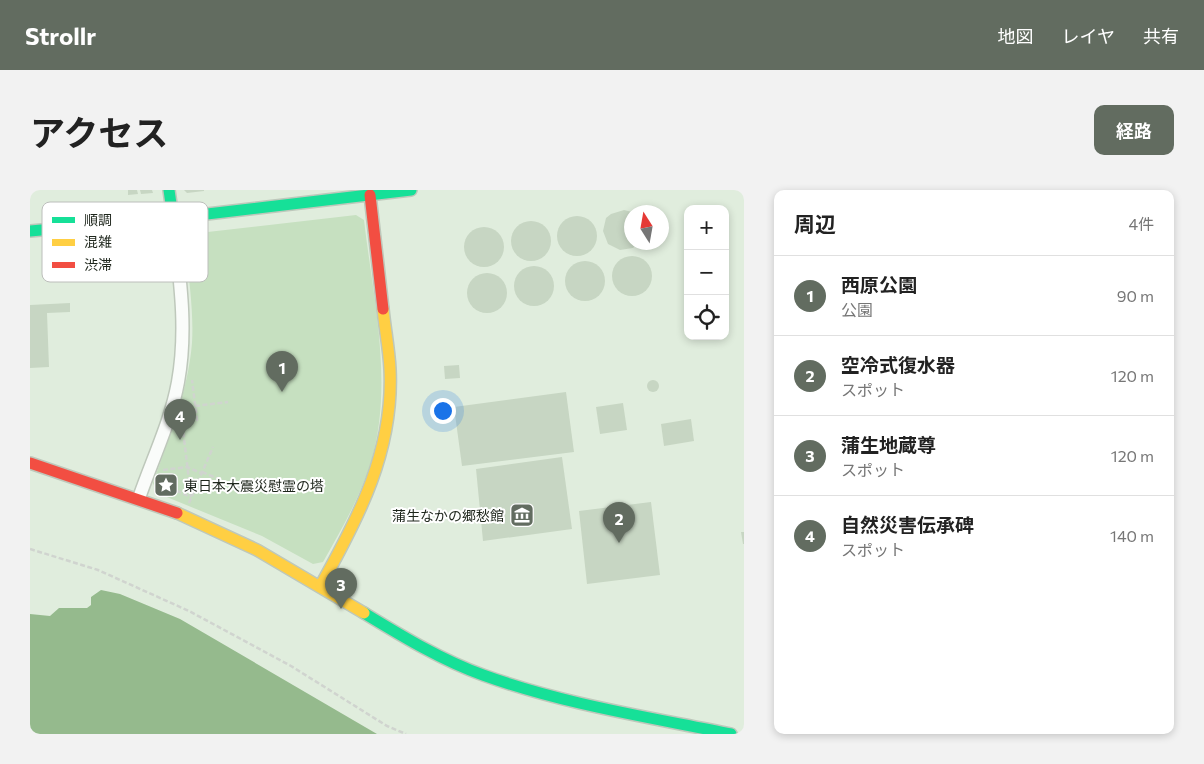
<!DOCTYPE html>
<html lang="ja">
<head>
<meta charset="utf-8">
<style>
  :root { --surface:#fff; --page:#f2f2f2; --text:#222; --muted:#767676; --line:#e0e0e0; --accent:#626c60 }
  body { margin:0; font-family:Commissioner,"Noto Sans JP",sans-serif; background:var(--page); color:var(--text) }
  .controls { position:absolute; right:15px; top:15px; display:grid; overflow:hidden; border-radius:10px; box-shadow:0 2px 8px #0003 }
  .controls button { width:45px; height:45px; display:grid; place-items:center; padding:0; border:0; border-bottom:1px solid var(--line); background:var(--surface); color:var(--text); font:25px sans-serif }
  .compass { position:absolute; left:594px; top:15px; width:45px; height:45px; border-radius:50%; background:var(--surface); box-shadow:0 2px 8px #0003; rotate:349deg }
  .you { position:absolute; left:412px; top:220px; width:18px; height:18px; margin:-12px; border:4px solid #fff; border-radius:50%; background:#1a73e8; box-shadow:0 0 0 8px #1a73e833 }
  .badge { display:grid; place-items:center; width:32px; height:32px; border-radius:50%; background:var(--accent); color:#fff; font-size:16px; font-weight:700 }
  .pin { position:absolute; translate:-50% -41px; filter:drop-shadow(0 1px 2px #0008) }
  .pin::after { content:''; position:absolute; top:26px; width:18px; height:15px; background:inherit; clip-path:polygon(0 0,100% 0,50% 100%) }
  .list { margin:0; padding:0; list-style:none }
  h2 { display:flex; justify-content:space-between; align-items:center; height:65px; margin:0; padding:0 20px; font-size:21px }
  h2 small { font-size:16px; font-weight:400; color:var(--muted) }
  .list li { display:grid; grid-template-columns:32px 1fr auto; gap:15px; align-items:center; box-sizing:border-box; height:80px; padding:0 20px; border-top:1px solid var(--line) }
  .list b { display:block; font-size:19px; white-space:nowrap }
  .list p { margin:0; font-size:16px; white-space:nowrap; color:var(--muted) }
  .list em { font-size:16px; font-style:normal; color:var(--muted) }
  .icon { flex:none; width:28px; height:28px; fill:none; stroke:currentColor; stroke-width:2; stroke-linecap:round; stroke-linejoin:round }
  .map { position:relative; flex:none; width:714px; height:544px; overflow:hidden; border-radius:10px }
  header { display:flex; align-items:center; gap:30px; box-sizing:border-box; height:70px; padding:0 25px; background:var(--accent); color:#fff }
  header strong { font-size:24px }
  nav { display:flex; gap:28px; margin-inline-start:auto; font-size:18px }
  .intro { display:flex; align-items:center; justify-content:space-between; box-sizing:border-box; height:120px; padding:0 30px }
  h1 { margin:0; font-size:35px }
  .button { padding:12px 22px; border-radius:10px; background:var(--accent); color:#fff; font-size:18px; font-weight:700 }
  main { display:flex; gap:30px; padding:0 30px }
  aside { flex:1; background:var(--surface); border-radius:10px; box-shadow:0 2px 8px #0003 }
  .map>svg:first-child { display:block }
</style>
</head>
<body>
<header>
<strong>Strollr</strong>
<nav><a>地図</a><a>レイヤ</a><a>共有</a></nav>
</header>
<div class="intro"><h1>アクセス</h1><a class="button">経路</a></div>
<main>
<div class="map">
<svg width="714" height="544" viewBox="0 0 714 544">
  <rect width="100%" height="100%" fill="#e0eddd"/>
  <path fill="#c6e0c0" d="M326,25L334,30C343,108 364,194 341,272C330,308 311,340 293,372L283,374L232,346L127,303L123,293C139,248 158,201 162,153C164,119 158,84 155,51L160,44Z"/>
  <path fill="#95ba8d" d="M71,400L90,404L150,429L347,544H0V424L20,426L29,418H57L61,415V407Z"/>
  <g fill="#c7d6c3">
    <path d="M98,0H107L108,4L98,5Z"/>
    <path d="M110,0H122L123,3L111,4Z"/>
    <path d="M154,0H174V1L157,3Z"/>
    <path d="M594,20L602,22V52H609L603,58L590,60L578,54L573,41L576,28L581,24Z"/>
    <circle cx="547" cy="46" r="20"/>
    <circle cx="501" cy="51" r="20"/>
    <circle cx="454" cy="57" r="20"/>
    <circle cx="602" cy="86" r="20"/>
    <circle cx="555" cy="91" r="20"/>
    <circle cx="504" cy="96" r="20"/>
    <circle cx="457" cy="103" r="20"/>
    <path d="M40,113V122L17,123L19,177L0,178V115Z"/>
    <path d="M429,175L430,188L415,189L414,176Z"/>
    <circle cx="623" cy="196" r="6"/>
    <path d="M536,202L544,262L432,276L424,217Z"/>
    <path d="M593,213L597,240L570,244L566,217Z"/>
    <path d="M661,229L664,251L634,256L631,234Z"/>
    <path d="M532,267L542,339L453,351L446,279Z"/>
    <path d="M621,312L630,385L557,394L549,321Z"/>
    <path d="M711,342H714V354H713Z"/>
  </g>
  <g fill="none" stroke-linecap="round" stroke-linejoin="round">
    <g stroke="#bec8bb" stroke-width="15">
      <path id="street" d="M109,308C122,270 141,231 148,192C158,137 149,83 143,28"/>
    </g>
    <g stroke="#bec8bb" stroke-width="14">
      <g id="fast">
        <path d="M139,0L143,28"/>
        <path d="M0,41L143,28L381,0"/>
        <path d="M334,423C372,446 411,470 453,485C533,514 618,527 701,544"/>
      </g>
    </g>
    <g stroke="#bec8bb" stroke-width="14">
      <g id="slow">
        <path d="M147,323L227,360L334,423"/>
        <path d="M291,395C329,327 364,260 360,179C359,159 355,139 353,119"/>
      </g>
    </g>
    <g stroke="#bec8bb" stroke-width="14">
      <g id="jam">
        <path d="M340,5L353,119"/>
        <path d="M0,273L147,323"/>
      </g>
    </g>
    <g stroke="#d0d4cf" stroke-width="2.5" stroke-dasharray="5 2.5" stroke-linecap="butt">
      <path d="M165,216L198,212"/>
      <path d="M133,280L157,277L171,283"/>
      <path d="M172,282L210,298"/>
      <path d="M129,288L137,292L140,298L161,307"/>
      <path d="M161,307L152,232L167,230L162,190"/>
      <path d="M159,313L183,257"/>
      <path d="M0,359L68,380L159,421L261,476L357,536L376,544"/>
    </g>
    <use href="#street" stroke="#fafcfa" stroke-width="12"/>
    <use href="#fast" stroke="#16e098" stroke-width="11"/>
    <use href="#slow" stroke="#ffcf43" stroke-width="11"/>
    <use href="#jam" stroke="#f24e42" stroke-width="11"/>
  </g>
  <defs>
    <g id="sight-square" transform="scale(1.25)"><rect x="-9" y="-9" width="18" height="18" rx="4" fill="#626c60" stroke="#fff"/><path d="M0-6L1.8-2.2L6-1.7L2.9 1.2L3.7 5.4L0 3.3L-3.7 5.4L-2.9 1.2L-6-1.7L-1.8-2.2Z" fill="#fff"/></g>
    <g id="museum-square" transform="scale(1.25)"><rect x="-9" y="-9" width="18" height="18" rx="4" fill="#626c60" stroke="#fff"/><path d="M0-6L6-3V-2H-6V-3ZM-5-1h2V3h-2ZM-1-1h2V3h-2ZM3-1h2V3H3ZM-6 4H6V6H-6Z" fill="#fff"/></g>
  </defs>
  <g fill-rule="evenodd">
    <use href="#sight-square" x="136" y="295"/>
    <use href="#museum-square" x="492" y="325"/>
  </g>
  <g text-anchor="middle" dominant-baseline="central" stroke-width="4" stroke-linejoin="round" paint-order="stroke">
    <g font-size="14" fill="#1e261c" stroke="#fff" text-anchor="start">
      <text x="154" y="295">東日本大震災慰霊の塔</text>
      <text x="474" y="325" text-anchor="end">蒲生なかの郷愁館</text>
    </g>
  </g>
  <rect x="12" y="12" width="166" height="80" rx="8" fill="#fff" stroke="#bcbebb" stroke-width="1"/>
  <rect x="22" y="27" width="23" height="6" fill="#16e098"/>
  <rect x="22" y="49" width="23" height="7" fill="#ffcf43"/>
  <rect x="22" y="72" width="23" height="6" fill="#f24e42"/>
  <g font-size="14" fill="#1e261c">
    <text x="54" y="35">順調</text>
    <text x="54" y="57">混雑</text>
    <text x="54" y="80">渋滞</text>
  </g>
</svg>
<div class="controls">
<button>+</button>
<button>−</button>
<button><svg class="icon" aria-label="locate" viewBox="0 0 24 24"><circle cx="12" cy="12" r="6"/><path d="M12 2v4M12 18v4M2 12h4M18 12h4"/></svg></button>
</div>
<svg class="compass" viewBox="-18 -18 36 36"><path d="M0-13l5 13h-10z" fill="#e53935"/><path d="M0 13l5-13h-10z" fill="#767676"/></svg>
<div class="you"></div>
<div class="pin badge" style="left:252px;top:202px">1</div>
<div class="pin badge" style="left:589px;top:353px">2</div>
<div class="pin badge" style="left:311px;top:419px">3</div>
<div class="pin badge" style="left:150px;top:250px">4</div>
</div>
<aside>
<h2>周辺<small>4件</small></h2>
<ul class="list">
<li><span class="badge">1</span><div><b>西原公園</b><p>公園</p></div><em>90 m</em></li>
<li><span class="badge">2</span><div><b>空冷式復水器</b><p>スポット</p></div><em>120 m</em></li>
<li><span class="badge">3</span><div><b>蒲生地蔵尊</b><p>スポット</p></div><em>120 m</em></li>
<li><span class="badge">4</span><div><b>自然災害伝承碑</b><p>スポット</p></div><em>140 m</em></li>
</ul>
</aside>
</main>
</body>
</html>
